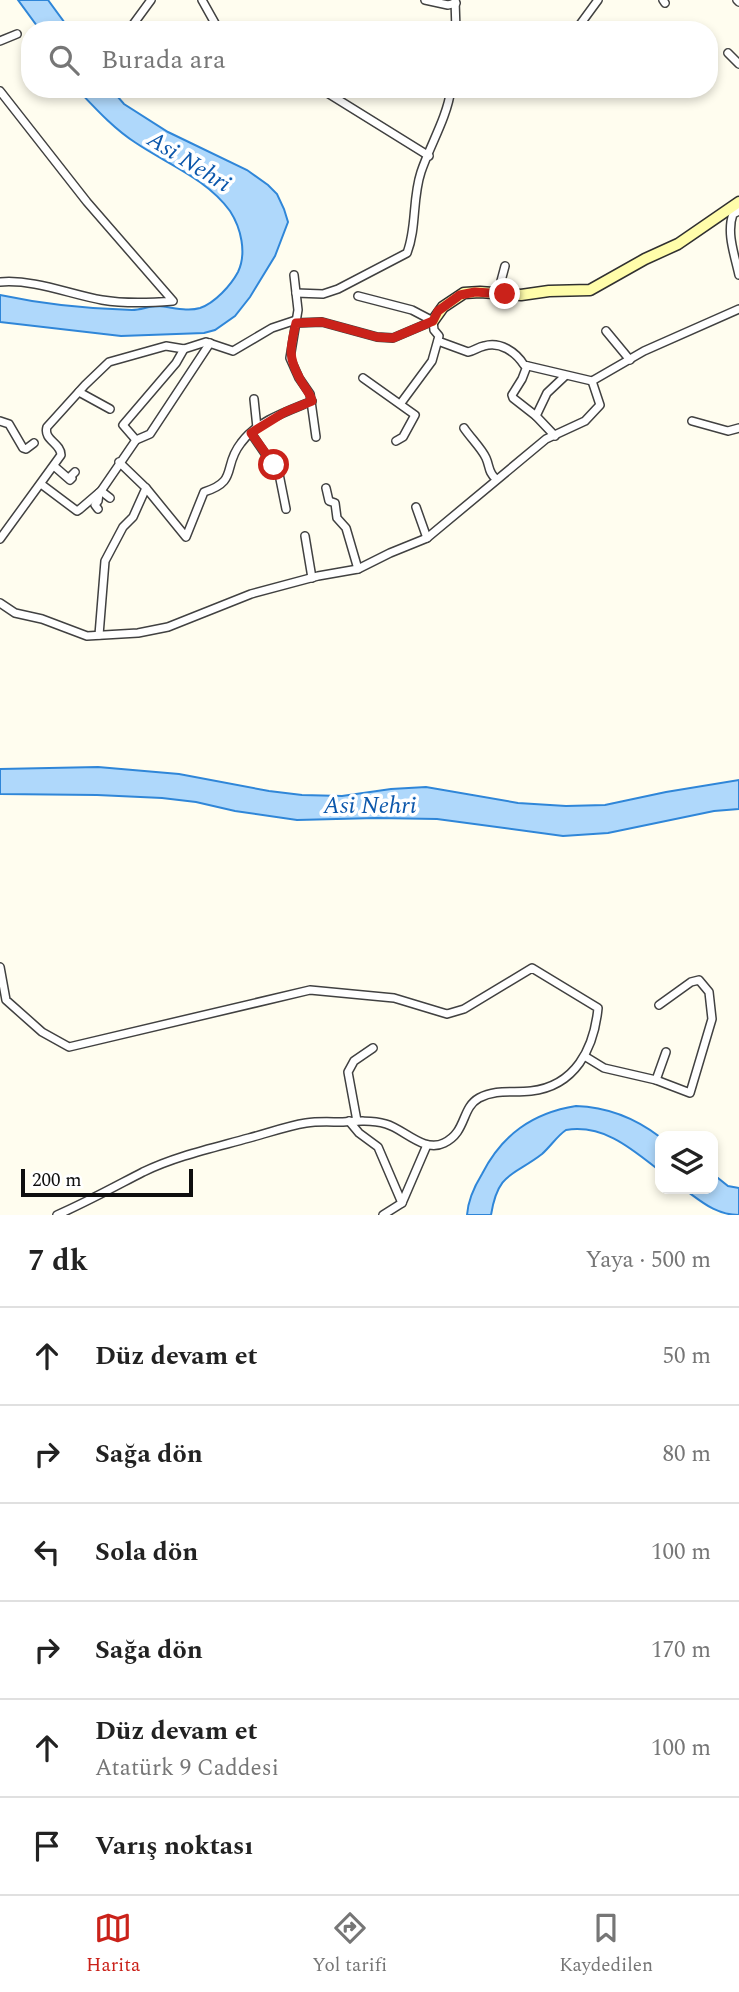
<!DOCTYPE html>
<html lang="tr">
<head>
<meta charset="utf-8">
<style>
  :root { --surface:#fff; --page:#f2f2f2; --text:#222; --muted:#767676; --line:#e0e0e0; --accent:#ca221a }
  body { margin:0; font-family:Spectral,serif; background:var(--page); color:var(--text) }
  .controls { position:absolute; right:21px; bottom:21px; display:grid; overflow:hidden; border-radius:14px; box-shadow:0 4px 10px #0003 }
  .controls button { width:63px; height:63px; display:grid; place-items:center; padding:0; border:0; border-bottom:2px solid var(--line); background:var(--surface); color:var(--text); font:35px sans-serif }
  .scale { position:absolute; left:21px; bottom:18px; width:172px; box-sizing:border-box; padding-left:7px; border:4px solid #0e0e0e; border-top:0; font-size:19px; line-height:24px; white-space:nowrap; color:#0e0e0e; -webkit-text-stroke:5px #fff; paint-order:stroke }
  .stop { position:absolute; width:21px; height:21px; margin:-16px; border:5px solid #ca221a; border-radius:50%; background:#fff }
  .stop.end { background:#ca221a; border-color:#fff; box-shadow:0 2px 7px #0008 }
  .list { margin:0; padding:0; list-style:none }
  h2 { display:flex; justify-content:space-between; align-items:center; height:91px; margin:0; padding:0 28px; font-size:30px }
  h2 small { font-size:23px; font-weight:400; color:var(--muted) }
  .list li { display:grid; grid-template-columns:46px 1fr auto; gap:21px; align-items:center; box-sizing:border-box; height:98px; padding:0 28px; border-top:2px solid var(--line) }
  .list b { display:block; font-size:26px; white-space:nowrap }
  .list p { margin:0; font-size:23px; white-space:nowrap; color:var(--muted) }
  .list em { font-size:23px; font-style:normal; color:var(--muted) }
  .icon { flex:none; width:38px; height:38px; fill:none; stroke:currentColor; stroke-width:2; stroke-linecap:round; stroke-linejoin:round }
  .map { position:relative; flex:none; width:739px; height:1215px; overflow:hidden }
  .search { position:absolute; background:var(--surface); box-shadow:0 4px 10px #0003; left:21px; right:21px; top:21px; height:77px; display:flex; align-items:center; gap:18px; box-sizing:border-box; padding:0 24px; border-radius:28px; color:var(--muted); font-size:26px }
  .sheet { height:679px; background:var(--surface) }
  nav { display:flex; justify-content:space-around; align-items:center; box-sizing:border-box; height:98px; border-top:2px solid var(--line); background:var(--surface); font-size:19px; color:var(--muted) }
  nav a { display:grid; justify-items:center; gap:4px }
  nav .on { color:var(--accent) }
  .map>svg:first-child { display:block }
</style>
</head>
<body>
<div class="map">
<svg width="739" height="1215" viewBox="0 0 739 1215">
  <rect width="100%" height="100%" fill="#fffdef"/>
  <g fill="#afd8fb" stroke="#2f86d8" stroke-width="2">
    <path d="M18,0H48L70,30H40Z"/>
    <path d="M77,89H111L124,104L168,132L247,170L268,185L277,194L284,209L288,222L275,256L250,297L235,316L215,330L204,333L121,336L0,322V295C42,304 88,309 132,310C141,310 149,306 158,306C172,307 187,312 200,308C215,303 231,285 238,272C247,253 241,228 230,211C207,179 167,164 136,143C114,129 95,108 77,89Z"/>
    <path d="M98,767L179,774L269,791L302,795L342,796L391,789L426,787L518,803L566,806L605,805L666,792L739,780V809L714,811L608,833L563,836L437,819L376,818L297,820L235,811L196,802L162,798L97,795L0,794V769Z"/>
    <path d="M576,1106C608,1107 635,1118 660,1137V1171C632,1149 604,1124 566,1130C557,1136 551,1146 542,1154C514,1176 498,1171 491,1215H467C468,1200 474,1187 482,1174C502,1135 532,1113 576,1106Z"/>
    <path d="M713,1174L728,1186L739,1188V1215C716,1215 702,1202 684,1189H713Z"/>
  </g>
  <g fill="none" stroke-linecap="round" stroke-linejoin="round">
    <g stroke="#414141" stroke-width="10">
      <g id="street">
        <path d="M202,0L216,25L221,30"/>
        <path d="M425,0L448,5L456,3"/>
        <path d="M455,0L456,30"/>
        <path d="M663,0L665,3"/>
        <path d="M737,0L739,2"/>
        <path d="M129,30L151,0"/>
        <path d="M576,30L598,0"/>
        <path d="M0,41L17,34"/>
        <path d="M728,53L739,64"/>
        <path d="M321,89L429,156"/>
        <path d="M0,91L87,202L173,301C149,303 126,304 102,300C69,294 34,279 0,282"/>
        <path d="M739,211L733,214C726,233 735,256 739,275"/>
        <path d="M294,275L298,310L290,358L299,378L310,394L316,437"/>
        <path d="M296,293L323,294L338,289L407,253C417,227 412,199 421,172C430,145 447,118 451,89"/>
        <path d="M505,294L501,281L505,266"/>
        <path d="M358,296L412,310L433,321L434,330L439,336L432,361L401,403"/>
        <path d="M296,323L322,322L377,337L393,338L433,321"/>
        <path d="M606,331L630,360"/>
        <path d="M438,341L468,352C474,351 478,347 484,346C500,341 516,352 524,365L592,381L644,351L739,309"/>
        <path d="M527,366L522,379L512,395L513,398L536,416L547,393L565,376"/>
        <path d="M363,378L415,415L403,437L396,441"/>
        <path d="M79,392L110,409"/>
        <path d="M254,399L257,428"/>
        <path d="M536,416L555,436"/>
        <path d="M0,421L9,424L23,448L26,449L34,443"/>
        <path d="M692,421L728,431L739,428"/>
        <path d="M464,428C470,437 482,449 486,458C490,467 488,472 496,479"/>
        <path d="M251,433L279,474L286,509"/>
        <path d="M136,440L123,425L176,363L184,349"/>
        <path d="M54,466L70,480L72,478L71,476L75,472"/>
        <path d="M41,484L77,511L80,509L101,491L136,440L150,434L210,343"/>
        <path d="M146,488L186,537L204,492C239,481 222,467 241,443C257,421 288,411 312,401"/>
        <path d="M326,488L329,501L335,503L337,518L346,528L358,569"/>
        <path d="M101,491L110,498"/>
        <path d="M416,507L427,538"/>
        <path d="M98,509L95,505L98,501L99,493"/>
        <path d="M305,536L312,578"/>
        <path d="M0,539L61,455C61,443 43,440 47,427L85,385L109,362L166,346L184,349L206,342L233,351L272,328L296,320"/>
        <path d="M0,603L15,613L42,619L87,636L138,633L168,627L251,594L318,576L358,569L390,553L427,538L546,439L585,421L600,405L592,381"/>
        <path d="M99,635L105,561L123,527L133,517L146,488L119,462"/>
        <path d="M0,967L6,1000L42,1032L69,1047L310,990L394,998L447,1014L464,1009L532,968L598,1008C594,1049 575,1086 531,1091C513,1093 496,1089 479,1098C461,1108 467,1132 444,1143C424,1153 404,1129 386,1124C372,1120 357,1121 343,1122C331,1122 318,1121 306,1123C287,1126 268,1133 249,1138C213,1148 176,1156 143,1172C114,1187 87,1202 57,1215"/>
        <path d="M586,1057L604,1068L656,1080L690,1093L712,1019L709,992L699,980L691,982L659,1005"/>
        <path d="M656,1080L666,1052"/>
        <path d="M349,1121L359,1133L378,1147L402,1203"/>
        <path d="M357,1121L348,1072L354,1061L373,1048"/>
        <path d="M383,1215L402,1203L427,1145"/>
      </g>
    </g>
    <g stroke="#303030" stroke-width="13">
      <path id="secondary" d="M433,321L443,307L464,293L480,292L521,295L549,291L590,290L645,259L678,244L739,202"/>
    </g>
    <use href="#street" stroke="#fff" stroke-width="7"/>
    <use href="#secondary" stroke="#fffdaa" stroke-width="10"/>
  </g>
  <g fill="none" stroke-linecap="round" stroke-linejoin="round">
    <path stroke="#ca221a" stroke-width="9" d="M274,465L251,433L285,412L312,401C310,392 303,386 299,377C287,355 291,346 296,323L322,322L377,337L393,338L433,321L438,311L460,295L475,292L505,294"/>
  </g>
  <g text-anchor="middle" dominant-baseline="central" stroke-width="7" stroke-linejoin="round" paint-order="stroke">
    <g font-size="24" font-style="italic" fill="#0c57ab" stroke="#fff">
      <text transform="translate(189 162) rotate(32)">Asi Nehri</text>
      <text x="370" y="806">Asi Nehri</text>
    </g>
  </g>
</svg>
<div class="controls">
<button><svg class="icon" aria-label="layers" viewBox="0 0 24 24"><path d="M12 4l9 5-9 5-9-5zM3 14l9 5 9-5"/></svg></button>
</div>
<div class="scale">200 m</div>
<div class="stop" style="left:274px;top:465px"></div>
<div class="stop end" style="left:505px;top:294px"></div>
<div class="search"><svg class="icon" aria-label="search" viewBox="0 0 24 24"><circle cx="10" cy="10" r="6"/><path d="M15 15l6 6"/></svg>Burada ara</div>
</div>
<section class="sheet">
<h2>7 dk<small>Yaya · 500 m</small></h2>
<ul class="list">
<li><svg class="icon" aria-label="ahead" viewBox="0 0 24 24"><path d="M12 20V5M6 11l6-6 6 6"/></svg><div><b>Düz devam et</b></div><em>50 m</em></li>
<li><svg class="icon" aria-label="right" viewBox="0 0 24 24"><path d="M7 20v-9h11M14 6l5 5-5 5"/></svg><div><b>Sağa dön</b></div><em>80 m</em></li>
<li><svg class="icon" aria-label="left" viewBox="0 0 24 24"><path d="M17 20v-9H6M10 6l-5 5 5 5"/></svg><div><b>Sola dön</b></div><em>100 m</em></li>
<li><svg class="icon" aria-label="right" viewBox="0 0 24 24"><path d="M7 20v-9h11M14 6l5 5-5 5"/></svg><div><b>Sağa dön</b></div><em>170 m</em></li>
<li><svg class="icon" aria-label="ahead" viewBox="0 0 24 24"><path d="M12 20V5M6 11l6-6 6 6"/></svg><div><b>Düz devam et</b><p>Atatürk 9 Caddesi</p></div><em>100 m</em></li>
<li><svg class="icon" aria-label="arrive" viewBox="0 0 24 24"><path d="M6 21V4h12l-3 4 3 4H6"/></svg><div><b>Varış noktası</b></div></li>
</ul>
</section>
<nav>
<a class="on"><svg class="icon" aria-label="map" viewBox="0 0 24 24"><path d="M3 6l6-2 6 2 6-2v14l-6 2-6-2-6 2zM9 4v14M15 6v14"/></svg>Harita</a>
<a><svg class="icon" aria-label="directions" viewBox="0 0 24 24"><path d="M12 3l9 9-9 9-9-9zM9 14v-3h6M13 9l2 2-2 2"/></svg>Yol tarifi</a>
<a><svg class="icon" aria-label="saved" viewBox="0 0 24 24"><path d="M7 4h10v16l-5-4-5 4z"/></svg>Kaydedilen</a>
</nav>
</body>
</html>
